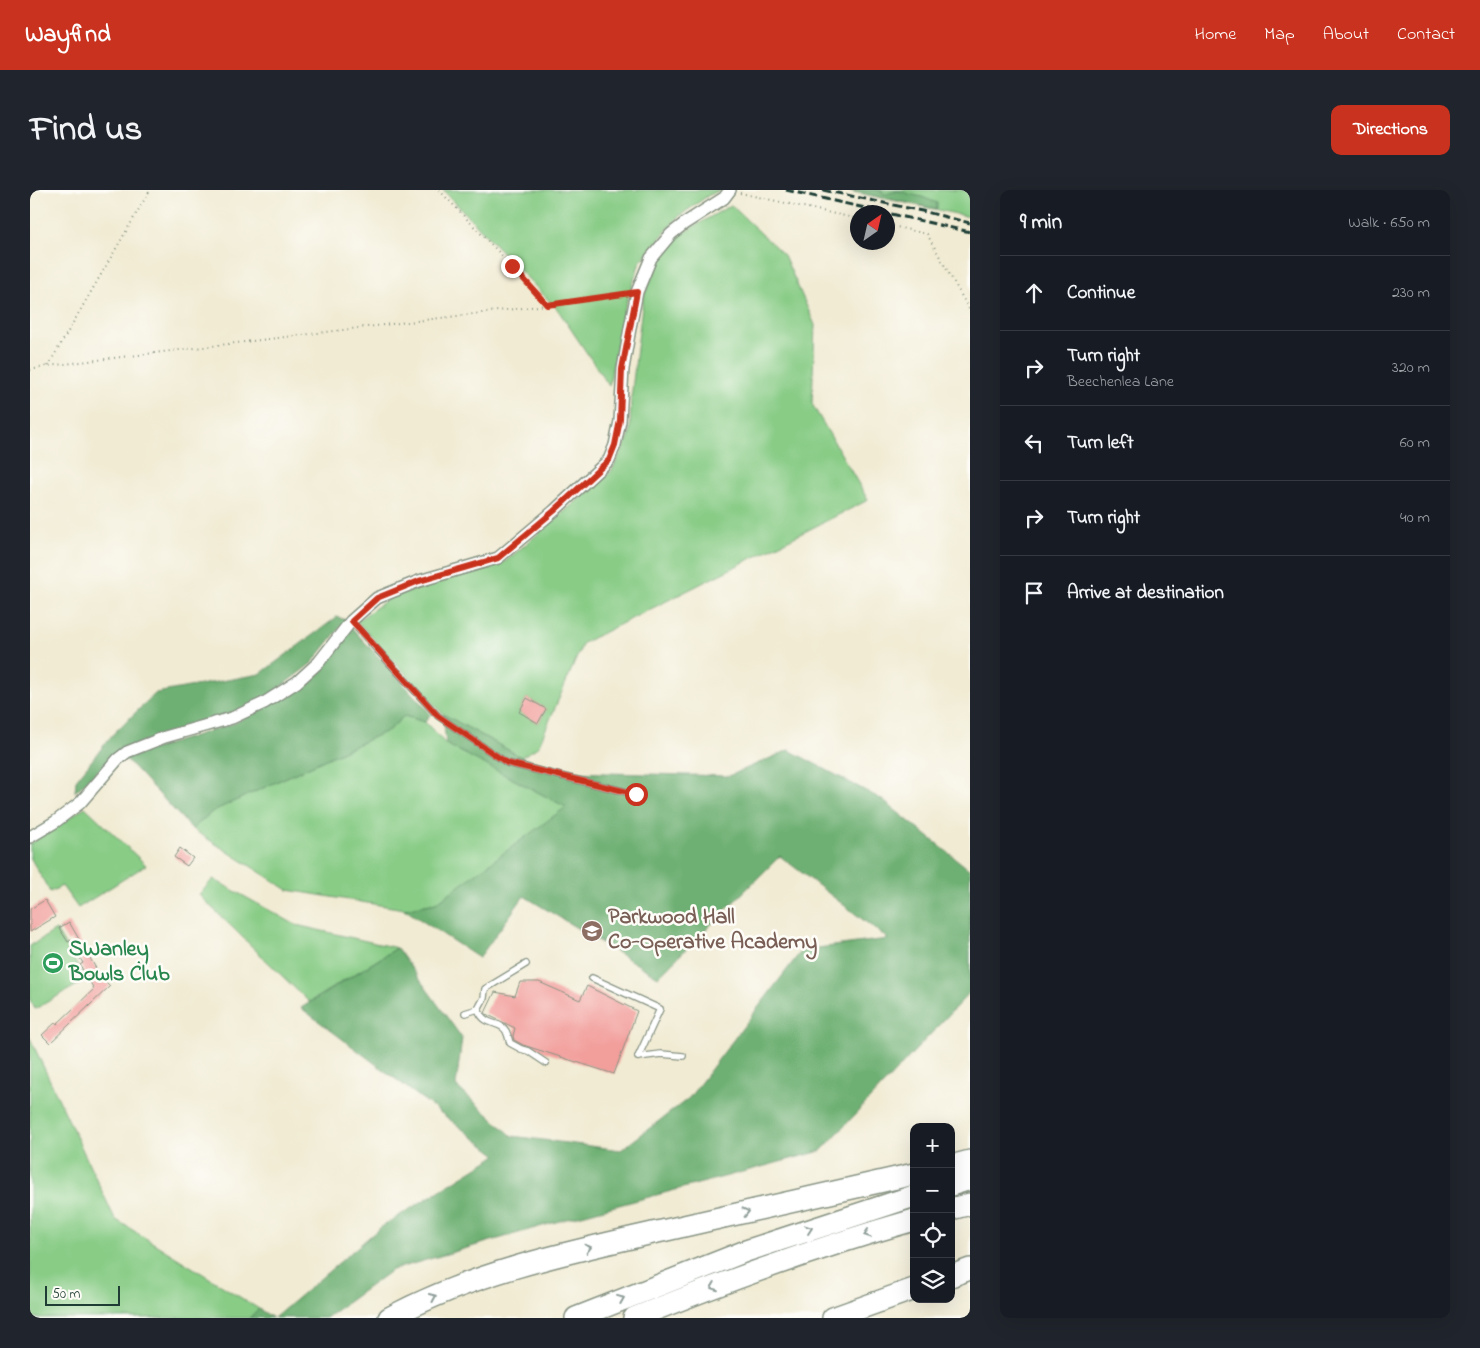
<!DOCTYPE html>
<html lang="en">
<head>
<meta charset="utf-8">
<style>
  :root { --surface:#171b24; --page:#20242c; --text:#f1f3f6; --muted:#9ea1a6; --line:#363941; --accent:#c8321e }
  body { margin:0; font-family:"Indie Flower",sans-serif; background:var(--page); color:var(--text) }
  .controls { position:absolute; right:15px; bottom:15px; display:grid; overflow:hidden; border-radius:10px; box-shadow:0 5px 20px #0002 }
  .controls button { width:45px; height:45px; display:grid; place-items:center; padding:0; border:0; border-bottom:1px solid var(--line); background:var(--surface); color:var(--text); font:25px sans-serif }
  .compass { position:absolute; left:820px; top:15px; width:45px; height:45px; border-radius:50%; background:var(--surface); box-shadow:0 5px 20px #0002; rotate:34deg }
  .scale { position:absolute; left:15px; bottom:12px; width:75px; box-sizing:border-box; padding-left:5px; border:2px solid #1f3d34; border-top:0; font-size:14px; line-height:18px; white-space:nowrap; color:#1f3d34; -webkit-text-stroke:4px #fdfcf7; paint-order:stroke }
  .stop { position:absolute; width:15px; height:15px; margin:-11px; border:4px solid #c8321e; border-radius:50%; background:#fff }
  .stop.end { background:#c8321e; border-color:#fff; box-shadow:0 1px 5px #0008 }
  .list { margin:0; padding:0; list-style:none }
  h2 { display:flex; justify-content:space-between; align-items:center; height:65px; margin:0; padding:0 20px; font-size:21px }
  h2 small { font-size:16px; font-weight:400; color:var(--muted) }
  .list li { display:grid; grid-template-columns:32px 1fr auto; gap:15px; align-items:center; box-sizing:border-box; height:75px; padding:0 20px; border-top:1px solid var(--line) }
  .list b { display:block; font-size:19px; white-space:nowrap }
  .list p { margin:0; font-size:16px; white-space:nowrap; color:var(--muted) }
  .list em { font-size:16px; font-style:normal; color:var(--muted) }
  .icon { flex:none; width:28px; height:28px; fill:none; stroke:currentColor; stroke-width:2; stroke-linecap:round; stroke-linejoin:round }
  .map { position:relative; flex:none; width:940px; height:1128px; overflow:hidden; border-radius:10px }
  header { display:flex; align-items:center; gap:30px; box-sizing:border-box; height:70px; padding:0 25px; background:var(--accent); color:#fff }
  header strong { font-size:24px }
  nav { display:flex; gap:28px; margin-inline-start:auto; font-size:18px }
  .intro { display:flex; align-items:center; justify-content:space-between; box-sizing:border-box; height:120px; padding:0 30px }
  h1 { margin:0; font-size:35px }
  .button { padding:12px 22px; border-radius:10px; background:var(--accent); color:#fff; font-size:18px; font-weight:700 }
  main { display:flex; gap:30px; padding:0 30px }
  aside { flex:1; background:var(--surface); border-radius:10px; box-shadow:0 5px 20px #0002 }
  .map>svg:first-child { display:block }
</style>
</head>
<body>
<header>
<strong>Wayfind</strong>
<nav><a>Home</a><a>Map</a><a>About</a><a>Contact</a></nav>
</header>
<div class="intro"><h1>Find us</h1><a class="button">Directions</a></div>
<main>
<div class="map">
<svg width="940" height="1128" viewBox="0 0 940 1128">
  <rect width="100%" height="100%" fill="#fdfcf7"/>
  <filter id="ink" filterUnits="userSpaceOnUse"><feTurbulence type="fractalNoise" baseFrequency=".02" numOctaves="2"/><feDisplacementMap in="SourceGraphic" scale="10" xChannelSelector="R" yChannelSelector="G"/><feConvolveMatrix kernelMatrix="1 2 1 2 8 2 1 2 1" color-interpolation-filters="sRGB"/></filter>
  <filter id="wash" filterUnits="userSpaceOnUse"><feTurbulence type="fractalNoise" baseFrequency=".0096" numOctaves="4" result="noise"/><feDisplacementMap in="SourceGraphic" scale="20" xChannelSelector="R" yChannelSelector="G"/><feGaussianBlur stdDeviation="1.12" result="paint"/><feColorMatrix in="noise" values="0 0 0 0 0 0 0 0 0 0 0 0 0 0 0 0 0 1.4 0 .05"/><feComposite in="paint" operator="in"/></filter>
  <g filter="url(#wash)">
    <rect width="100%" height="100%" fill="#f1ebd3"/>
    <g fill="#88cc86" stroke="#54845d" fill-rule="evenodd">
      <path d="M413,0H692L679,5L648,27L610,72L593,123L579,196L528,120Z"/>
      <path d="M816,0H940V27Z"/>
      <path d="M701,15L754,65L785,135L782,214L838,310L553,453L508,557L491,567L413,524L327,431L361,407L476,371L581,282L600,245L601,209L613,108L630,67L651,44ZM497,508L516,519L508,533L489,522Z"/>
      <path d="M374,526L395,532L416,554L537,617L406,713L374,719L258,700L162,639L183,621L359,540Z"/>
      <path d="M55,617L116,675L48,718L32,696L20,702L0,667V654Z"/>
      <path d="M183,689L266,735L367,758L279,812L169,705Z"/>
      <path d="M26,740L56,790L5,819L0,810V756Z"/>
      <path d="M0,848L85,1029L229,1119L219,1128H0Z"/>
    </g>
    <g fill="#6eb073" stroke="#467654">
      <path d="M825,0H848L856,4L868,1L892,7L907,13V19L824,2Z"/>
      <path d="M307,427L316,430L282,473L229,513L91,560L45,602L46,590L83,544L126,503L230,484Z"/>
      <path d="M322,438L401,524L395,532L374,526L359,540L183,621L162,639L95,568L205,533L271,494Z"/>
      <path d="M413,524L491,567L536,582L699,586L759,560L851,609L940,680V802L791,961L533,1030L362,1080L296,1128H244L351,1037L467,965L271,818L367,758L432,848L426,896L482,946L591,960L659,908L772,760L858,749L750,666L628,787L494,706L449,768L374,719L406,713L536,617L416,554Z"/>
      <path d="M229,1119L243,1128H219Z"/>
    </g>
    <g id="blocks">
      <g fill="#f29e9b">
        <path d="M497,508L516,519L508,533L489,522Z"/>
        <path d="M150,658L163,668L157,676L144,667Z"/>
        <path d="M15,710L25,727L0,742V719Z"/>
        <path d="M39,732L71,787L80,796L20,853L12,845L26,832L27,834L64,799L50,775L53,773L48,765L49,764L41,750L38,752L29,738Z"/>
        <path d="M490,792H509L550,810L557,796L607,821L584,884L493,855L484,850L483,846L485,838L458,825L455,823L465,802L485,806Z"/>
      </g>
    </g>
  </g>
  <g filter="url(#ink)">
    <use href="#blocks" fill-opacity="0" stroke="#889484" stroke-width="1"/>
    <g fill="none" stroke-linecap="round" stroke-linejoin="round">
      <g stroke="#889484" stroke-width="8">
        <g id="lane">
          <path d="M321,431L408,526L477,573L605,604"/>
          <path d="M562,788L630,819L608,867"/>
          <path d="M448,819C455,838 470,830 476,841C478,845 479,850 480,853L491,859L498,861L516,873"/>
          <path d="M435,823L448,819L454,808L455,799L496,774"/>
          <path d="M608,867L631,864L653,866"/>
        </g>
      </g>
      <g stroke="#889484" stroke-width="14">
        <path id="street" d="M0,647L25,632L50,613L88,569L97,562L135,547L202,528L234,513L267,492L289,472L321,431L347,408L389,391L468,368L524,321L579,270L585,255L590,231L593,179L600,138L607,102L621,68L641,44L655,33L694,8L700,0"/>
      </g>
      <g stroke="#889484" stroke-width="24">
        <g id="highway">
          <path d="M921,976L940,971"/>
          <path d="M921,995L940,989"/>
          <path d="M921,1019L940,1014"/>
          <path d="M921,1086L940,1079"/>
          <path d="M359,1128C444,1082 539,1062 632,1041C716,1022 800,1003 884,984"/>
          <path d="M546,1128L716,1061L884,1006"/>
          <path d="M604,1128C696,1091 789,1057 884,1030"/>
          <path d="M803,1128L884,1099"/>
        </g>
      </g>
      <g stroke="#889484" stroke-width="2" stroke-dasharray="1 4" stroke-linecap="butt">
        <path d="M409,0L482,76L517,115"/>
        <path d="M710,3L828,29"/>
        <path d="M858,35L897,44L940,121"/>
        <path d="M18,176L120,0"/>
        <path d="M0,180L18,176L517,115L595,104"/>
      </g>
      <use href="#lane" stroke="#fff" stroke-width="5.5"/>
      <use href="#street" stroke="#fff" stroke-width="11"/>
      <use href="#highway" stroke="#fff" stroke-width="21"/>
      <g stroke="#1f3d34" stroke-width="3" stroke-dasharray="8 4" stroke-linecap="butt">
        <path d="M756,0L940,42"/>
        <path d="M793,0L892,21L940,33"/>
      </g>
    </g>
    <defs><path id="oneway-chevron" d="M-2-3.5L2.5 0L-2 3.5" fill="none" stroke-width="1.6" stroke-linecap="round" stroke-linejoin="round" transform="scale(1.25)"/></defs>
    <g stroke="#8f9e9a">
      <use href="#oneway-chevron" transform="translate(716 1022) rotate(-13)"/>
      <use href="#oneway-chevron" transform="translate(779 1039) rotate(-19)"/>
      <use href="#oneway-chevron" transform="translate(837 1044) rotate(162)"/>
      <use href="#oneway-chevron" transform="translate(558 1058) rotate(-14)"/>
      <use href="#oneway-chevron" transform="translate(684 1097) rotate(159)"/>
      <use href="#oneway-chevron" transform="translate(403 1107) rotate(-24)"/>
      <use href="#oneway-chevron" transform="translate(591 1109) rotate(-22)"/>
    </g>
  </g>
  <g fill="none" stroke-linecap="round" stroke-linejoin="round" filter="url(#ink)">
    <path stroke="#c8321e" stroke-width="6" d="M482,76L517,115L607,102L592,179L590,230L585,255L579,270L524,321L468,368L389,391L347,408L322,431L408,526L477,573L606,604"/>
  </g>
  <defs>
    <g id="school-disc" transform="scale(1.125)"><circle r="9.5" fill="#8d6e63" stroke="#fdfcf7"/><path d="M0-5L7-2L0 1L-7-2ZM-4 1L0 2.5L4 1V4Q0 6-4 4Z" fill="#fff"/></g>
    <g id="stadium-disc" transform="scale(1.125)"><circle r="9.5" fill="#2e9e5b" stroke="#fdfcf7"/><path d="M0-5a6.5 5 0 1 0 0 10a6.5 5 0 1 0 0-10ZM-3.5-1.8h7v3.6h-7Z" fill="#fff"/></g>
  </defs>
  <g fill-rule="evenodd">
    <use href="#school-disc" x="562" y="741"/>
    <use href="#stadium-disc" x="23" y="773"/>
  </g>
  <g text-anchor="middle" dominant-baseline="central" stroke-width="5" stroke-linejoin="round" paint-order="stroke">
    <g font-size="22" font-weight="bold" fill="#785e54" stroke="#fdfcf7" text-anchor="start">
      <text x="578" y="728">Parkwood Hall<tspan x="578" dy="25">Co-Operative Academy</tspan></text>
    </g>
    <g font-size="22" font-weight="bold" fill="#27864d" stroke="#fdfcf7" text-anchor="start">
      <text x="39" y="760">SWanley<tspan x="39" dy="25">Bowls Club</tspan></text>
    </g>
  </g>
</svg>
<div class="controls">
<button>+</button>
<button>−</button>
<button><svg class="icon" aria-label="locate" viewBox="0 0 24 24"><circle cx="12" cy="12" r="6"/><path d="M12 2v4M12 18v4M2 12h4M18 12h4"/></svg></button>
<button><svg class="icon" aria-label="layers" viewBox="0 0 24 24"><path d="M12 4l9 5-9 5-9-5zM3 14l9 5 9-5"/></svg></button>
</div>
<svg class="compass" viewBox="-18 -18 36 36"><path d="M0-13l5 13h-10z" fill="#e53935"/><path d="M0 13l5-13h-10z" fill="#9ea1a6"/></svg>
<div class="scale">50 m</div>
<div class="stop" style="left:606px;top:604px"></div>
<div class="stop end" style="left:482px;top:76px"></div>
</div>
<aside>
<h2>9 min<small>Walk · 650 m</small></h2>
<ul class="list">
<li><svg class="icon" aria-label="ahead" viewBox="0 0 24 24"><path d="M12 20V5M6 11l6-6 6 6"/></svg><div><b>Continue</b></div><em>230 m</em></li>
<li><svg class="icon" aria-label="right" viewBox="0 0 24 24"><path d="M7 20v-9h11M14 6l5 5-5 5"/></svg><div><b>Turn right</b><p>Beechenlea Lane</p></div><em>320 m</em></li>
<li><svg class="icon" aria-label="left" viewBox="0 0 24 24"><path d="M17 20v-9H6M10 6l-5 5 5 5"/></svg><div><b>Turn left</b></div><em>60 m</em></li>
<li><svg class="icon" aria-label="right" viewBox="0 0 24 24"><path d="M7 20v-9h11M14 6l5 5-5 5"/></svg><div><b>Turn right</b></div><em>40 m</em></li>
<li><svg class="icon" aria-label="arrive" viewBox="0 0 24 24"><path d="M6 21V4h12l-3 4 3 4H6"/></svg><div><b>Arrive at destination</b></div></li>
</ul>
</aside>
</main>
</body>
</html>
